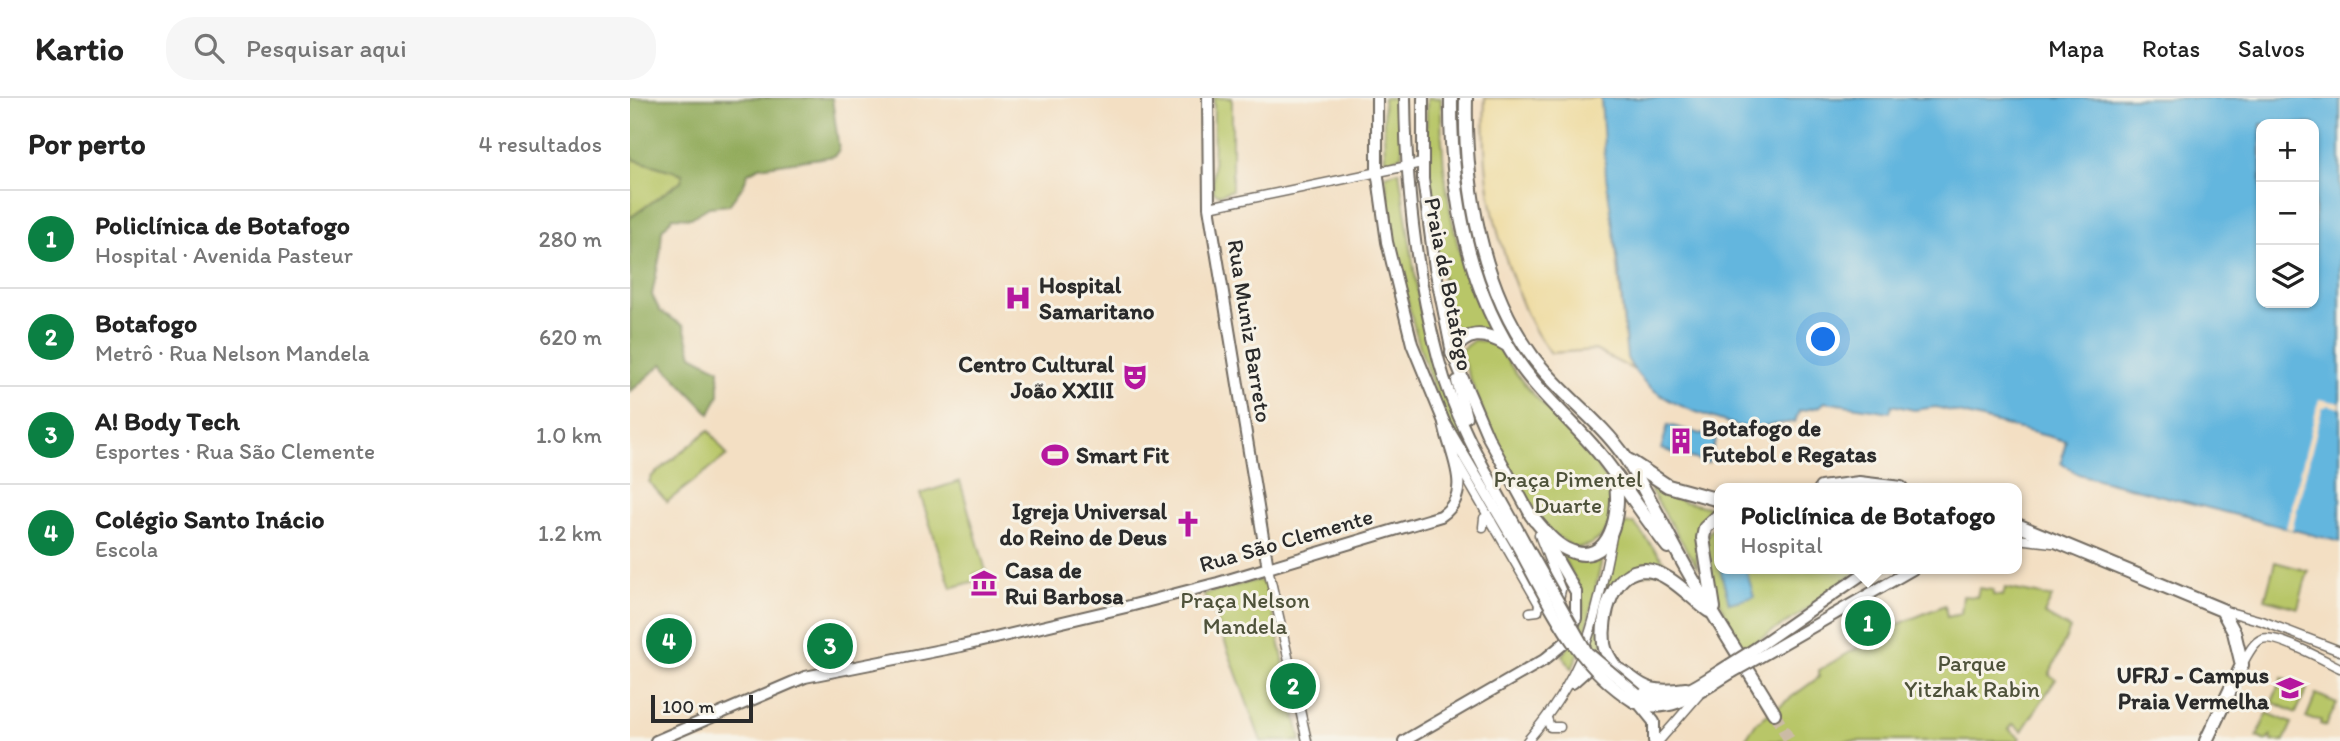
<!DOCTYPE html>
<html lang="pt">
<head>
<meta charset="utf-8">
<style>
  :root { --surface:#fff; --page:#f6f6f6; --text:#222; --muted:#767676; --line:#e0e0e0; --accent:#0b8043 }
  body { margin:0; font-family:Itim,sans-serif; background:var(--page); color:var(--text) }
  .controls { position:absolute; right:21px; top:21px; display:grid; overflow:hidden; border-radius:14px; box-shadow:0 2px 5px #0004 }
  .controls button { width:63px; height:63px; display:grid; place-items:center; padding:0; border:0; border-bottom:2px solid var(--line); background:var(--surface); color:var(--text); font:35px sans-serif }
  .scale { position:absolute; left:21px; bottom:18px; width:102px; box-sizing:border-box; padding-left:7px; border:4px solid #2b2b2b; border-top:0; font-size:19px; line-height:24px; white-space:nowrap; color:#2b2b2b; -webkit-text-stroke:5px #f7f3e8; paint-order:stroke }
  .you { position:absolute; left:1194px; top:242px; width:24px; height:24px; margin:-18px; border:5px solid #fff; border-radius:50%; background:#1a73e8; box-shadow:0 0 0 10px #1a73e833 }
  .badge { display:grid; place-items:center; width:46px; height:46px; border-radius:50%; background:var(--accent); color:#fff; font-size:23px; font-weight:700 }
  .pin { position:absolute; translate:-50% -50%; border:4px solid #fff; box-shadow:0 2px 7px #0006 }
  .popup { position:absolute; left:1084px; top:385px; width:308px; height:91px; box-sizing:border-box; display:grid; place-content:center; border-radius:14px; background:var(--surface); filter:drop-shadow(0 2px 5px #0005); font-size:23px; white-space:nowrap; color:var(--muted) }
  .popup b { font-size:26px; color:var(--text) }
  .popup::after { content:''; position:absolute; left:50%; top:100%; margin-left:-14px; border:14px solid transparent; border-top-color:var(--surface) }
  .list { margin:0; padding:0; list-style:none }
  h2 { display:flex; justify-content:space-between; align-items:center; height:91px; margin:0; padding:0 28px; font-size:30px }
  h2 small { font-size:23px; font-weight:400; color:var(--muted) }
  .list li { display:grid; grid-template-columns:46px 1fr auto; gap:21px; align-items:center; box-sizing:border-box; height:98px; padding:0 28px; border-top:2px solid var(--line) }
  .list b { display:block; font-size:26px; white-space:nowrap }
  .list p { margin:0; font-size:23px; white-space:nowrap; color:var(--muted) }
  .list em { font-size:23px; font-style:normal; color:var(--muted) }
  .icon { flex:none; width:38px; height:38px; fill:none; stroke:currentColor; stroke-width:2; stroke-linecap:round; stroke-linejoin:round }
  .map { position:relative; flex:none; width:1710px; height:643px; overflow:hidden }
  header { display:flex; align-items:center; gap:42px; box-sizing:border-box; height:98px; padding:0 35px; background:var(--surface); border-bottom:2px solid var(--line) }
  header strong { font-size:33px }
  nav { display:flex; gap:38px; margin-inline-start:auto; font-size:24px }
  .search { width:490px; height:63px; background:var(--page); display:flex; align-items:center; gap:18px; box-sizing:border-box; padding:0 24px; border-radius:28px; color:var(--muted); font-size:26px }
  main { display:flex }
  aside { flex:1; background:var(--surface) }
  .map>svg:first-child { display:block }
</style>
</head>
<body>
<header>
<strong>Kartio</strong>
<div class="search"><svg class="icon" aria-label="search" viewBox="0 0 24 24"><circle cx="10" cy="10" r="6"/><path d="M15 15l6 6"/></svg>Pesquisar aqui</div>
<nav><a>Mapa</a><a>Rotas</a><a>Salvos</a></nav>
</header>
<main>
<aside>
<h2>Por perto<small>4 resultados</small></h2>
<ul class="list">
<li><span class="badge">1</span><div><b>Policlínica de Botafogo</b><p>Hospital · Avenida Pasteur</p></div><em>280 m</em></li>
<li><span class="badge">2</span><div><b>Botafogo</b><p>Metrô · Rua Nelson Mandela</p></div><em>620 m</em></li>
<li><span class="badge">3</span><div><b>A! Body Tech</b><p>Esportes · Rua São Clemente</p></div><em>1.0 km</em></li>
<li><span class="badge">4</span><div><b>Colégio Santo Inácio</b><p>Escola</p></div><em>1.2 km</em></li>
</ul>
</aside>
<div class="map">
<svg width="1710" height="643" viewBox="0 0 1710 643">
  <rect width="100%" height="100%" fill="#f7f3e8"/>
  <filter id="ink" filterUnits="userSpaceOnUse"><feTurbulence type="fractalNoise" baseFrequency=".0143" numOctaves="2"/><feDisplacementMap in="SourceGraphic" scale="14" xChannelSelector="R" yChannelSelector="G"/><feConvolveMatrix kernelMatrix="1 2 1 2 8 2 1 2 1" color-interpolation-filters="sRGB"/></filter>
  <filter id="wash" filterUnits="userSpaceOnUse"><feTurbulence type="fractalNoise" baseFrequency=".00686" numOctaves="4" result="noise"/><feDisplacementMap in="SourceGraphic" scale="28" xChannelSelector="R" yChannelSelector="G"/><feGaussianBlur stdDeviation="1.57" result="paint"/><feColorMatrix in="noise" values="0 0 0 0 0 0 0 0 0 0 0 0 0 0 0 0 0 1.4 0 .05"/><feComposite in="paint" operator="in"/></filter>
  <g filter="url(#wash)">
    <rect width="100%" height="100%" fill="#f3dfc3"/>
    <g fill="#b8c668" stroke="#72784a" stroke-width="2">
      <path d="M584,0H602V92L589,97L583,93Z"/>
      <path d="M753,0H771L772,57L755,66Z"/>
      <path d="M797,0H811C810,79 824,162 860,233L847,232L829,236L821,223C805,149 794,76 797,0Z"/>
      <path d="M1,55L5,62L53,76L51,83L0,120Z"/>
      <path d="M769,73L791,217L802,255L859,390C847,372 833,354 824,336C785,261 766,160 755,77Z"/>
      <path d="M844,242L863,245L867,249C877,262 886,276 896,288C922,318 959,346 976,383C991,414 980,447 944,450L915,430L870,356L829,253Z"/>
      <path d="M79,332L97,357L37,404L19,384L22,378Z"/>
      <path d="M330,383L356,473L344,476L345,483L321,490L290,396Z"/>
      <path d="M1023,391L1055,404L1087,411L1072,426L1066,437L1067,469L1021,393Z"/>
      <path d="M1089,424V471H1231L1166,519L1113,551C1100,528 1067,462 1078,436C1080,432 1086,427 1089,424Z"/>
      <path d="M1004,425L1050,484L1032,473L987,482L971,552L964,555L960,551L988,434L994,426Z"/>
      <path d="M928,452H974L954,543L942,571L932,557C967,517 953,492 928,452Z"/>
      <path d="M1645,464L1678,473L1668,510L1635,501Z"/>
      <path d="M628,482L637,488L671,643H631L585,517L573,496Z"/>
      <path d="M1349,490L1363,492V497L1373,498L1375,490L1422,499L1414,516L1440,531L1419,577L1426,581L1392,633L1383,626L1379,631L1390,640L1388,643H1114L1126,625L1189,579V572L1269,526L1315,507L1317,519L1331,516L1333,498L1347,499Z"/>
      <path d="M1652,580L1677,591L1666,615L1642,604Z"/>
      <path d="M1686,596L1707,605L1696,628L1690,626L1691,622L1676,620Z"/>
      <path d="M1637,615L1662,625L1654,643H1642L1641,638L1636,643L1627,639Z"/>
    </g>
    <path fill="#92ab5c" stroke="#5e6b44" stroke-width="2" d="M0,0H202L209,52L204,58L129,69L118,75L113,88L99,107L79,109L61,120L43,119L32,132L30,157L22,197L30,213L54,228L62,257L89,271V297L80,316L32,266L0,294V120L51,83L53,76L5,62L0,56Z"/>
    <path fill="#eeda9e" stroke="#8c8264" stroke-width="2" d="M855,0H971L996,252L1002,271L965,252L921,255C904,236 894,212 886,189C860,121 852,73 855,0Z"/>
    <g fill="#63b6de" stroke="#477084" stroke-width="2" fill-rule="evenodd">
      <path d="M971,0H1710V444L1448,376L1431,365L1436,343L1306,309L1284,312L1262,307L1260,314L1195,304L1189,309L1169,313L1165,324C1148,325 1121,332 1105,327C1064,314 1018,302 997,260L990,177L976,79ZM1631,26H1684V205H1631Z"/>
      <path d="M1038,327L1086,340L1078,365L1031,351Z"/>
      <path d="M1090,471H1116L1124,499L1099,505Z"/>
    </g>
    <path fill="#f3dfc3" d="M1689,301L1710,305V310L1698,307L1692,311L1662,432L1656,430Z"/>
  </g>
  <g filter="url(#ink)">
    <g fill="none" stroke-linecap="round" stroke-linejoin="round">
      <path stroke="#cbbba5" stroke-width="12" stroke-dasharray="12 6" stroke-linecap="butt" d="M1144,615L1160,643"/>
      <g stroke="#716a60" stroke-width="11">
        <g id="minor">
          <path d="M579,109L792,65"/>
          <path d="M827,364L909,506L918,507L929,501L931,492L909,437"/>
          <path d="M853,429L854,420L861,423"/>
          <path d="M1387,441L1422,445"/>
          <path d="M638,470L677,643"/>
          <path d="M1592,512L1632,523L1710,553"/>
          <path d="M900,514L908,513L909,506"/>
          <path d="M1612,567C1617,558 1623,544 1632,541C1646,535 1695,563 1710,570"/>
          <path d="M917,620L920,629H930"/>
          <path d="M897,643C957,574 964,526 982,439"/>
          <path d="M1029,643L1068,598"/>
        </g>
      </g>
      <g stroke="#716a60" stroke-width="14">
        <g id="major">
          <path d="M578,0L579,109L638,470"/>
          <path d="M747,0V72L757,144L782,246L814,324L888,449"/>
          <path d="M775,0C776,87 786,178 809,263C826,327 864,387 895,445"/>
          <path d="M793,0V81L805,170L822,255L858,339L904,423"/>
          <path d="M827,283L836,319"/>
          <path d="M1123,552L1240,471"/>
          <path d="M1128,560L1283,471"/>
          <path d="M1007,596C1040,611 1072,583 1099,567"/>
          <path d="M1004,604C1040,620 1074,591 1103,574"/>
          <path d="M1011,608L1024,624V643"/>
          <path d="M26,643L175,579L331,548L496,509L588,485L811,418C846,394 818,354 814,324"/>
          <path d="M774,643L914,562L938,542L946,520V494L913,437"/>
        </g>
      </g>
      <g stroke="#716a60" stroke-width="16">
        <g id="highway">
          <path d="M821,0C820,91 837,193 891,268C914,301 947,327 972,359C995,388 1015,420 1038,449"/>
          <path d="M836,0C834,86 850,187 902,258C929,295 969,321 995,359C1019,396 1037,437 1059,475C1086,522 1116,568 1144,615"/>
          <path d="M822,255C836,232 855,234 875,246"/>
          <path d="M1000,363L1038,388L1089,402"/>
          <path d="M1191,390L1229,385L1271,390"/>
          <path d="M901,417C911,429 922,444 936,451C982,474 992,410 985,381"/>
          <path d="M1387,427L1592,512L1604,534L1612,567L1576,643"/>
          <path d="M1084,510L1073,440L1075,430L1089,417"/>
          <path d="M986,570C981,563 975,554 974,546C971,519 982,472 1015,472C1038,473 1061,500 1079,513"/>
          <path d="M942,584L961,567L974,565C1012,578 1003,599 1056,591"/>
        </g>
      </g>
      <use href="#minor" stroke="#fff" stroke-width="8"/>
      <use href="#major" stroke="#fff" stroke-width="10"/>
      <use href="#highway" stroke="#fff" stroke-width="12"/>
      <g stroke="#716a60" stroke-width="14" stroke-linecap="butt">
        <g id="major-bridge">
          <path d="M895,445L957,554L1007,596"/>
          <path d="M888,449C920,508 945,567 1004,604"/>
          <path d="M1099,567L1123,552"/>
          <path d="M1103,574L1128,560"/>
        </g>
      </g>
      <use href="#major-bridge" stroke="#fff" stroke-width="10"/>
    </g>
  </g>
  <defs>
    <g id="hospital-bare" transform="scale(2.1)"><path d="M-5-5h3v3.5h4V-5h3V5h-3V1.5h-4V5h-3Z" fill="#b5179e" stroke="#f7f3e8" stroke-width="2.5" paint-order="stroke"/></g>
    <g id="theatre-bare" transform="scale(2.1)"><path d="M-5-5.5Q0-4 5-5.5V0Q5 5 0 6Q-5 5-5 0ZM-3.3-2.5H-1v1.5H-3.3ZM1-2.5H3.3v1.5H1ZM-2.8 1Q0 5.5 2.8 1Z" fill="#b5179e" stroke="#f7f3e8" stroke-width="2.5" paint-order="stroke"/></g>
    <g id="building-bare" transform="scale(2.1)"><path d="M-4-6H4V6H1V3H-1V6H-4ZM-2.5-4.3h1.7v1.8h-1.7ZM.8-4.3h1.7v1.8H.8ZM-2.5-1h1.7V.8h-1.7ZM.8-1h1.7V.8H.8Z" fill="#b5179e" stroke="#f7f3e8" stroke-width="2.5" paint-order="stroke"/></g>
    <g id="stadium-bare" transform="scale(2.1)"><path d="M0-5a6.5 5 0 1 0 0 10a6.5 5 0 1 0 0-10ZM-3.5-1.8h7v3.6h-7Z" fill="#b5179e" stroke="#f7f3e8" stroke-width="2.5" paint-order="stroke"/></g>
    <g id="church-bare" transform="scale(2.1)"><path d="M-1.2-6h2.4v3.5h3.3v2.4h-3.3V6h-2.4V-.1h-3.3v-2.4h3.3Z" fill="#b5179e" stroke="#f7f3e8" stroke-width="2.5" paint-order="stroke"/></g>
    <g id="museum-bare" transform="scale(2.1)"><path d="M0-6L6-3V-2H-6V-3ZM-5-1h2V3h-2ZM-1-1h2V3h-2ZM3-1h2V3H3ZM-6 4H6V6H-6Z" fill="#b5179e" stroke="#f7f3e8" stroke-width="2.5" paint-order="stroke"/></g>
    <g id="university-bare" transform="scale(2.1)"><path d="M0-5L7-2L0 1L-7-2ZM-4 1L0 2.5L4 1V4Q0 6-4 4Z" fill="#b5179e" stroke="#f7f3e8" stroke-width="2.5" paint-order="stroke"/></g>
  </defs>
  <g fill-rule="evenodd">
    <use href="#hospital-bare" x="388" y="200"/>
    <use href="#theatre-bare" x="505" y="279"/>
    <use href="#building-bare" x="1051" y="343"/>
    <use href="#stadium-bare" x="425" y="357"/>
    <use href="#church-bare" x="558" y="426"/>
    <use href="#museum-bare" x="354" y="485"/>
    <use href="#university-bare" x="1660" y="590"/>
  </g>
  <g text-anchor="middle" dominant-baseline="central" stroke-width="6" stroke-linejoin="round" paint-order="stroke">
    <g font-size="23" fill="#2b2b2b" stroke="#f7f3e8">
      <text transform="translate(819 186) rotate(79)">Praia de Botafogo</text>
      <text transform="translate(620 233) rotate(81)">Rua Muniz Barreto</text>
      <text transform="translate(656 442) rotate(-16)">Rua São Clemente</text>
    </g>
    <g font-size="23" font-weight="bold" fill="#2b2b2b" stroke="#f7f3e8" text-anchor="start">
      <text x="409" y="187">Hospital<tspan x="409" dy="26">Samaritano</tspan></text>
      <text x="484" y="266" text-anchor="end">Centro Cultural<tspan x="484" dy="26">João XXIII</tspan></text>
      <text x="1072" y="330">Botafogo de<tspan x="1072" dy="26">Futebol e Regatas</tspan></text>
      <text x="446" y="357">Smart Fit</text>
      <text x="537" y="413" text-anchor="end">Igreja Universal<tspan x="537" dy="26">do Reino de Deus</tspan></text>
      <text x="375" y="472">Casa de<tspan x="375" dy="26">Rui Barbosa</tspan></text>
      <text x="1639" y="577" text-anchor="end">UFRJ - Campus<tspan x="1639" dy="26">Praia Vermelha</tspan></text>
    </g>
    <g font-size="23" fill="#4e523a" stroke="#f7f3e8">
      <text x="938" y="381">Praça Pimentel<tspan x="938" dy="26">Duarte</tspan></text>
      <text x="615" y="502">Praça Nelson<tspan x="615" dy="26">Mandela</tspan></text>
      <text x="1342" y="565">Parque<tspan x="1342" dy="26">Yitzhak Rabin</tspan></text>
    </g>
  </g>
</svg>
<div class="controls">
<button>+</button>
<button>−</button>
<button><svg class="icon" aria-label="layers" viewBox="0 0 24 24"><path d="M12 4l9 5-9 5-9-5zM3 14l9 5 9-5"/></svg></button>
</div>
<div class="scale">100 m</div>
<div class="you"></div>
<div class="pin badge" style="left:1238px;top:525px">1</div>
<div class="popup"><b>Policlínica de Botafogo</b>Hospital</div>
<div class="pin badge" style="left:663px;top:588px">2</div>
<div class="pin badge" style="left:200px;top:548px">3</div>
<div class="pin badge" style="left:39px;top:543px">4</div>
</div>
</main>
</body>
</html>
